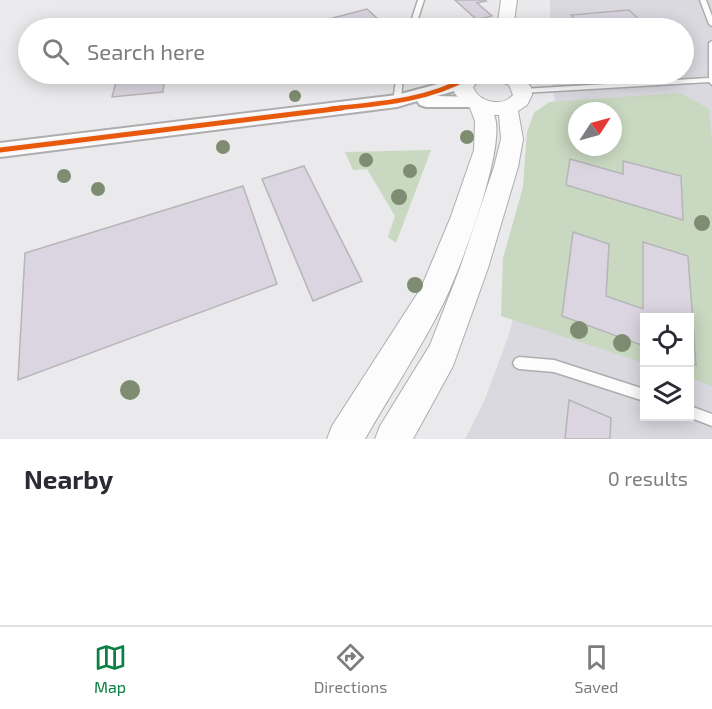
<!DOCTYPE html>
<html lang="en">
<head>
<meta charset="utf-8">
<style>
  :root { --surface:#fff; --page:#f2f2f3; --text:#2b2b33; --muted:#7c7c81; --line:#e1e1e2; --accent:#0b8043 }
  body { margin:0; font-family:"Exo 2",sans-serif; background:var(--page); color:var(--text) }
  .controls { position:absolute; right:18px; bottom:18px; display:grid; overflow:hidden; border-radius:0px; box-shadow:0 3px 15px #0003 }
  .controls button { width:54px; height:54px; display:grid; place-items:center; padding:0; border:0; border-bottom:2px solid var(--line); background:var(--surface); color:var(--text); font:30px sans-serif }
  .compass { position:absolute; left:568px; top:102px; width:54px; height:54px; border-radius:50%; background:var(--surface); box-shadow:0 3px 15px #0003; rotate:54deg }
  .list { margin:0; padding:0; list-style:none }
  h2 { display:flex; justify-content:space-between; align-items:center; height:78px; margin:0; padding:0 24px; font-size:26px }
  h2 small { font-size:20px; font-weight:400; color:var(--muted) }
  .icon { flex:none; width:33px; height:33px; fill:none; stroke:currentColor; stroke-width:2; stroke-linecap:round; stroke-linejoin:round }
  .map { position:relative; flex:none; width:712px; height:439px; overflow:hidden }
  .search { position:absolute; background:var(--surface); box-shadow:0 3px 15px #0003; left:18px; right:18px; top:18px; height:66px; display:flex; align-items:center; gap:15px; box-sizing:border-box; padding:0 21px; border-radius:33px; color:var(--muted); font-size:22px }
  .sheet { height:186px; background:var(--surface) }
  nav { display:flex; justify-content:space-around; align-items:center; box-sizing:border-box; height:84px; border-top:2px solid var(--line); background:var(--surface); font-size:16px; color:var(--muted) }
  nav a { display:grid; justify-items:center; gap:3px }
  nav .on { color:var(--accent) }
  .map>svg:first-child { display:block }
</style>
</head>
<body>
<div class="map">
<svg width="712" height="439" viewBox="0 0 712 439">
  <rect width="100%" height="100%" fill="#eae9eb"/>
  <path fill="#dbd9e0" fill-rule="evenodd" d="M550,0H712V439H465L485,399L508,337L523,282L556,115L552,74H684V28H550ZM577,111H613V147H577ZM644,318H690V416H644Z"/>
  <g fill="#c9d8c0" fill-rule="evenodd">
    <path d="M681,93L709,109L712,141V386L690,378V318H644V363L501,316L503,258L523,187L527,132L534,113L549,102ZM577,111H613V147H577Z"/>
    <path d="M431,150L396,243L388,237L395,216L367,169L353,170L345,152Z"/>
  </g>
  <g fill="#dad5e0" stroke="#b6b5b7" stroke-width="1.5">
    <path d="M455,0H484L486,1L477,3L492,16L477,20Z"/>
    <path d="M367,9L380,21L354,28H343L333,18Z"/>
    <path d="M629,10L647,27L583,28L571,15Z"/>
    <path d="M165,74L163,92L112,97L117,78Z"/>
    <path d="M570,159L623,174V161L681,176L683,220L566,185Z"/>
    <path d="M304,166L362,281L313,301L262,179Z"/>
    <path d="M243,186L277,284L18,380L25,253Z"/>
    <path d="M573,232L609,244L606,296L643,309V242L688,256L696,365L690,362V318H644V346L562,316Z"/>
    <path d="M569,400L611,418L610,439H565Z"/>
  </g>
  <g fill="none" stroke-linecap="round" stroke-linejoin="round">
    <g stroke="#adacae" stroke-width="3">
      <g id="service">
        <path d="M418,0H424L415,28H409Z"/>
        <path d="M700,0H706L712,16V26L709,24Z"/>
        <path d="M712,41V85L709,82L522,93L519,91L522,89L709,78V43Z"/>
        <path d="M397,74H403L401,101L397,103L393,101Z"/>
        <path d="M519,357L554,360L644,389V401L554,372L519,369L515,367L513,363L515,359Z"/>
        <path d="M690,406L712,414V426L686,416H690Z"/>
      </g>
    </g>
    <g stroke="#adacae" stroke-width="4">
      <path id="tertiary" d="M464,74H473L475,78L461,89L437,96L476,97L482,99L485,103L482,107H426L420,105L417,101L397,107L0,157V143L397,95L449,81Z"/>
    </g>
    <g stroke="#adacae" stroke-width="2">
      <g id="secondary">
        <path d="M501,0H517L513,28H497Z"/>
        <path d="M463,74H484L473,87C478,102 502,108 513,95L509,85L493,78L491,74L520,75L531,87L532,95L527,105L518,111L523,139L518,167L488,268L453,366L413,439H375L380,426L430,345L460,268L494,167L501,139L499,115H494C508,145 458,276 441,308C418,353 390,395 365,439H327L332,426L421,288L450,219L474,150L475,121L470,108L455,94L453,87Z"/>
      </g>
    </g>
    <use href="#service" fill="#fcfcfc" fill-rule="evenodd"/>
    <use href="#tertiary" fill="#fcfcfc" fill-rule="evenodd"/>
    <use href="#secondary" fill="#fcfcfc" fill-rule="evenodd"/>
    <g stroke="#f7f5fa" stroke-width="8">
      <path id="cycleway-far1" d="M330,109C375,104 427,101 467,78"/>
    </g>
    <g stroke="#f7f5fa" stroke-width="9">
      <path id="cycleway" d="M0,150L342,108"/>
    </g>
    <use href="#cycleway-far1" stroke="#e8590c" stroke-width="4.5"/>
    <use href="#cycleway" stroke="#e8590c" stroke-width="5"/>
  </g>
  <g fill="#7e8c71">
    <circle cx="295" cy="96" r="6"/>
    <circle cx="467" cy="137" r="7"/>
    <circle cx="223" cy="147" r="7"/>
    <circle cx="366" cy="160" r="7"/>
    <circle cx="410" cy="171" r="7"/>
    <circle cx="64" cy="176" r="7"/>
    <circle cx="98" cy="189" r="7"/>
    <circle cx="399" cy="197" r="8"/>
    <circle cx="702" cy="223" r="8"/>
    <circle cx="415" cy="285" r="8"/>
    <circle cx="579" cy="330" r="9"/>
    <circle cx="622" cy="343" r="9"/>
    <circle cx="130" cy="390" r="10"/>
  </g>
</svg>
<div class="controls">
<button><svg class="icon" aria-label="locate" viewBox="0 0 24 24"><circle cx="12" cy="12" r="6"/><path d="M12 2v4M12 18v4M2 12h4M18 12h4"/></svg></button>
<button><svg class="icon" aria-label="layers" viewBox="0 0 24 24"><path d="M12 4l9 5-9 5-9-5zM3 14l9 5 9-5"/></svg></button>
</div>
<svg class="compass" viewBox="-18 -18 36 36"><path d="M0-13l5 13h-10z" fill="#e53935"/><path d="M0 13l5-13h-10z" fill="#7c7c81"/></svg>
<div class="search"><svg class="icon" aria-label="search" viewBox="0 0 24 24"><circle cx="10" cy="10" r="6"/><path d="M15 15l6 6"/></svg>Search here</div>
</div>
<section class="sheet">
<h2>Nearby<small>0 results</small></h2>
<ul class="list">
</ul>
</section>
<nav>
<a class="on"><svg class="icon" aria-label="map" viewBox="0 0 24 24"><path d="M3 6l6-2 6 2 6-2v14l-6 2-6-2-6 2zM9 4v14M15 6v14"/></svg>Map</a>
<a><svg class="icon" aria-label="directions" viewBox="0 0 24 24"><path d="M12 3l9 9-9 9-9-9zM9 14v-3h6M13 9l2 2-2 2"/></svg>Directions</a>
<a><svg class="icon" aria-label="saved" viewBox="0 0 24 24"><path d="M7 4h10v16l-5-4-5 4z"/></svg>Saved</a>
</nav>
</body>
</html>
